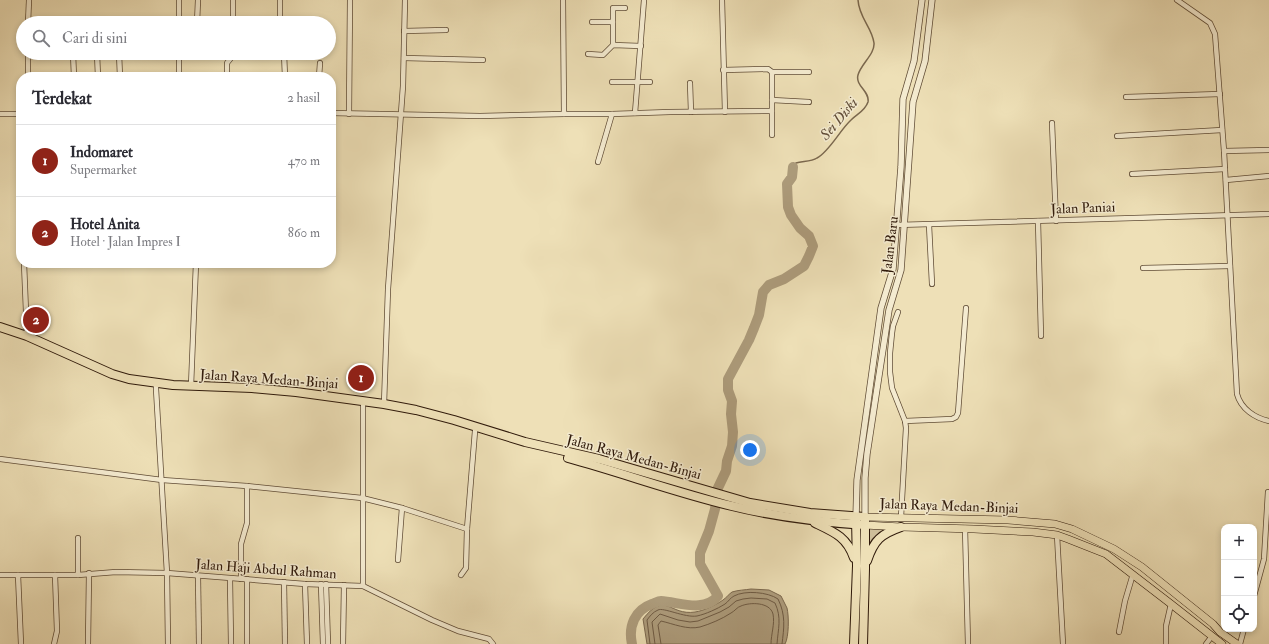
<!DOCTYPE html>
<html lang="id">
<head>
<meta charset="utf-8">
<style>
  :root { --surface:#fff; --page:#f7f7f7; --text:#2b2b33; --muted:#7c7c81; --line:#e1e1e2; --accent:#8f2418 }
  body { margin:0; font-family:"IM FELL Double Pica",serif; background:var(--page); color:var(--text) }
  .controls { position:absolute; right:12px; bottom:12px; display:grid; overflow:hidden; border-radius:8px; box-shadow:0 2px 6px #0003 }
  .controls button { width:36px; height:36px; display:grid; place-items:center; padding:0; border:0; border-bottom:1px solid var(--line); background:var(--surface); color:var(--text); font:20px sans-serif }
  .you { position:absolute; left:750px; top:450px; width:14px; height:14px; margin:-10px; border:3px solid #fff; border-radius:50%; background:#1a73e8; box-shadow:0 0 0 6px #1a73e833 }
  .badge { display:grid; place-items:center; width:26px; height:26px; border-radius:50%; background:var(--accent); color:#fff; font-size:13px; font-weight:700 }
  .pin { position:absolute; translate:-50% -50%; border:2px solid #fff; box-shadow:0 1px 4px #0006 }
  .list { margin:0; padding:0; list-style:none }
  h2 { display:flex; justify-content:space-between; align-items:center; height:52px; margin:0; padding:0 16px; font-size:17px }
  h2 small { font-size:13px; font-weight:400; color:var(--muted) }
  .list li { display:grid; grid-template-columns:26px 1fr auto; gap:12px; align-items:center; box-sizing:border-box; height:72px; padding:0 16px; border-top:1px solid var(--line) }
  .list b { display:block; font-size:15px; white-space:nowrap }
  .list p { margin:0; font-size:13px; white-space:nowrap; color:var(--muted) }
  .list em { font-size:13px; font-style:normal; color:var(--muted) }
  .icon { flex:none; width:22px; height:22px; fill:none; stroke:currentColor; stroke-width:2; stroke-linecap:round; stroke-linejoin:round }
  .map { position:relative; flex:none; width:1269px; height:644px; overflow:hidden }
  .search { position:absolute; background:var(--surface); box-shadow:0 2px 6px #0003; left:16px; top:16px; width:320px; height:44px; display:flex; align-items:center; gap:10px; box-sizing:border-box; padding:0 14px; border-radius:22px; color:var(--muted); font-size:15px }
  .panel { position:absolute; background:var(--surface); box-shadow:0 2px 6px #0003; left:16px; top:72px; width:320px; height:196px; border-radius:16px }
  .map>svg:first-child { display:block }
</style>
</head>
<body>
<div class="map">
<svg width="1269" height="644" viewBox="0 0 1269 644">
  <rect width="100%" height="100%" fill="#eee0b7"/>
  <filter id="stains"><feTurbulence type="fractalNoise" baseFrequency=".005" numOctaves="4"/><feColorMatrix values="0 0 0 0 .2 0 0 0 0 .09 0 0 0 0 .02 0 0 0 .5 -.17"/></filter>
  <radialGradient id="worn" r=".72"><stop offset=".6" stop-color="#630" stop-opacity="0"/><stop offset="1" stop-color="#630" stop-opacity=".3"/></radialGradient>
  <path fill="#cebe9a" stroke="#7e6c52" d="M868,528L885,529V530L873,538L868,546Z"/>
  <path fill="#ad9c7c" stroke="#7b684e" d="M751,589L769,590L781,596C783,600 785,604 787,608C789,616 789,637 785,644H647L643,619C666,590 669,616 695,612C703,611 716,605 723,600C726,598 729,594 732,592C738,590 745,590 751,589Z"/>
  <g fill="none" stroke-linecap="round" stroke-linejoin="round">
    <g stroke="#6e5a43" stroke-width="1">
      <path d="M650,644L647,620C650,616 653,612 658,610C663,607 685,618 697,616C706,614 717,609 725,604C728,602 730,598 734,596C745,590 768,592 778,599C786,615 784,628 782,644"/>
      <path d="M655,644L652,622L660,614L678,620L690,622L698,621L720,612L729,607L736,601L743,599L751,598L767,599L775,603C782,618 778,629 777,644"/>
      <path d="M661,644L658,625L661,621C674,624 687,630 700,627C710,624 722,619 731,613C735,611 737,607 741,606C750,602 770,602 773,614C775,624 771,634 771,644"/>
    </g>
    <path stroke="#7b684e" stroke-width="1.5" d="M793,167L796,163C803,161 811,162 817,158C829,152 840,130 851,120C857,114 865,111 868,102C870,91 855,86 858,75C861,64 875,54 874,43C872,27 859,18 858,0"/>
    <path stroke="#ad9c7c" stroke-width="10" d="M632,644C628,626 635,610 652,604C655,603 658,601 661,601C679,602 704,613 718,596L700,564V553L709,531L715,509L717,490L726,471L727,461L732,446L733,432L731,414L732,401L728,390V379L749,340L754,328L759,315L763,292L769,285L784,279L804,266L809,256L813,246L809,236L800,228L791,215L788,207L787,184L792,177L793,167"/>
    <g stroke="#5f4b35" stroke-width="6">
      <g id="minor">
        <path d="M563,0L564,114"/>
        <path d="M722,0L725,112"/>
        <path d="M1177,0L1210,23L1215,34L1224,151L1237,394C1241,409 1255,418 1269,421"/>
        <path d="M592,22H613"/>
        <path d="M28,23L29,0"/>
        <path d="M73,23V22"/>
        <path d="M179,23V0"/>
        <path d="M197,23L198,0"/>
        <path d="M233,23V0"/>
        <path d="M280,23V0"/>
        <path d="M404,31L446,30"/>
        <path d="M613,45V8H625"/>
        <path d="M28,53V77"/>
        <path d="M73,53L74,77"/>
        <path d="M97,53L98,77"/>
        <path d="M119,53L120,77"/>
        <path d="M284,53L285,77"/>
        <path d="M588,54L603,55L613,45L641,46"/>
        <path d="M404,58L483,60"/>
        <path d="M723,70L768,69L772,72H809"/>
        <path d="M772,72V135"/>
        <path d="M179,77V53"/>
        <path d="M227,77V63L231,58L233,53"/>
        <path d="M319,77L320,63"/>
        <path d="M612,82H650"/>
        <path d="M690,83L691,112"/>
        <path d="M1126,97L1220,94"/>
        <path d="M772,100L809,102"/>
        <path d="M331,113L480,116L564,114H612L670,112L772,111"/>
        <path d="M635,113L644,0"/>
        <path d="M0,114H21"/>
        <path d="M20,114L21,154"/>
        <path d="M349,114L350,0"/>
        <path d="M1052,123L1056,221"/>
        <path d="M1117,136L1222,130"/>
        <path d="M1224,151L1269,150"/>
        <path d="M598,162L612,114"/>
        <path d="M1132,174L1225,169"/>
        <path d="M1226,180L1269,176"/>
        <path d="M1038,221L1041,336"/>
        <path d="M897,225L1269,214"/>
        <path d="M929,225L932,284"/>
        <path d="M24,263L27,336"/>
        <path d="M1143,268L1230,266"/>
        <path d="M898,312L893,326L892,333L890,353V372L892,388L905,421L906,428L901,517"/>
        <path d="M156,384V389L167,573L168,644"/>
        <path d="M191,386L196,263"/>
        <path d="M384,404L388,289L403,86L405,0"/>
        <path d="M363,406V586"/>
        <path d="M905,421L952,419L956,417L958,413L966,308"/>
        <path d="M0,459L162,480L247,486L362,498L402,508L467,529"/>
        <path d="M965,528L968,644"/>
        <path d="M1057,535L1063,644"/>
        <path d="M78,538V575"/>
        <path d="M398,560L402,508"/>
        <path d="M0,575H78L116,572L167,573L305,584L363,586L432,620L458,631L489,639L493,644"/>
        <path d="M18,575L21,644"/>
        <path d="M461,575L466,568L467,529L475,431"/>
        <path d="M198,576L199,644"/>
        <path d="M230,579L231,644"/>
        <path d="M241,579V544L247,523V486"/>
        <path d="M284,582L285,644"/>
        <path d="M305,584L307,644"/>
        <path d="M321,584L323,644"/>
        <path d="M326,584L328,644"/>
        <path d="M1254,596L1264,559L1268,492"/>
        <path d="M1119,632L1125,601L1133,574"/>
        <path d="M54,644L57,631L55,575"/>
        <path d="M88,644L89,573"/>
        <path d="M247,644V579"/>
        <path d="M343,644L344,585"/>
        <path d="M1166,644V626L1171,604"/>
        <path d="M1206,644L1212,636"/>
        <path d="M1240,644L1244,629"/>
      </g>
    </g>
    <g stroke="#5f4b35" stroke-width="7">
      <g id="tertiary">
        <path d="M856,517L857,480L881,308L893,269L901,167L903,99L914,61L922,0"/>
        <path d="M865,517V478L867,454L889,310L901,270L913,102L925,61L932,0"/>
      </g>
    </g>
    <g stroke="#2f190a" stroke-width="8">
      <g id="primary">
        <path d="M865,517L1008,520L1055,524L1072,529L1114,549L1142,567L1213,624L1220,632L1237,644"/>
        <path d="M865,525L901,527L974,529L1033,532L1057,535L1068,539L1106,554L1171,604L1222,644"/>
      </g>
    </g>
    <g stroke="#2f190a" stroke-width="10">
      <g id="trunk">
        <path d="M0,327L27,336L112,374L129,379L173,385L252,388L296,392L384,404L416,410L454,420L525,442L599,459L750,503L810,513L865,517V569L863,644"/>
        <path d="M568,458C623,473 677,493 732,506C776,517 820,522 865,525"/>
        <path d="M815,523C834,532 847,537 854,558"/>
        <path d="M867,561C874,540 881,534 901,527"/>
        <path d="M854,644L857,566L856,519"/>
      </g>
    </g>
    <use href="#minor" stroke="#f4ebd0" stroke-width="4.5"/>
    <use href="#tertiary" stroke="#f4ebd0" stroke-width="5.5"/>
    <use href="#primary" stroke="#eee0b7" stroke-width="7"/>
    <use href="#trunk" stroke="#eee0b7" stroke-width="8"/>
  </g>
  <g text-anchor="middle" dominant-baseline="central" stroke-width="3" stroke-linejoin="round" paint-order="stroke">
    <g font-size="14" fill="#2f190a" stroke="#f4ebd0">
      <text transform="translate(1083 208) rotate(-2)">Jalan Paniai</text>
      <text transform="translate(890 245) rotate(-83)">Jalan Baru</text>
      <text transform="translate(269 379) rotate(4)">Jalan Raya Medan-Binjai</text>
      <text transform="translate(634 457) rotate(15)">Jalan Raya Medan-Binjai</text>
      <text transform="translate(949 506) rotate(2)">Jalan Raya Medan-Binjai</text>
      <text transform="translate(266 569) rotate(4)">Jalan Haji Abdul Rahman</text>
    </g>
    <g font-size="15" font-style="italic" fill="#614d38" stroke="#f4ebd0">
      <text transform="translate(839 119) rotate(-50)">Sei Diski</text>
    </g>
  </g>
  <rect width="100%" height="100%" filter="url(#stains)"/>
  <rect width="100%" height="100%" fill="url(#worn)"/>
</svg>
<div class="controls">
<button>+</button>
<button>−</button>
<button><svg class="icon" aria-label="locate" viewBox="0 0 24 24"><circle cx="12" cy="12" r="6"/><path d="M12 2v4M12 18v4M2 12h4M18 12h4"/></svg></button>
</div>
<div class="you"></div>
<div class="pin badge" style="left:361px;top:378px">1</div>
<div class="pin badge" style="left:36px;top:320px">2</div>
<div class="search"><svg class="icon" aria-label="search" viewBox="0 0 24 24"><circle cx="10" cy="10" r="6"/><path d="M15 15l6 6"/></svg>Cari di sini</div>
<section class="panel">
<h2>Terdekat<small>2 hasil</small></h2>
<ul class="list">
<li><span class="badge">1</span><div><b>Indomaret</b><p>Supermarket</p></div><em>470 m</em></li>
<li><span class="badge">2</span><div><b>Hotel Anita</b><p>Hotel · Jalan Impres I</p></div><em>860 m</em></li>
</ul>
</section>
</div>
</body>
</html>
